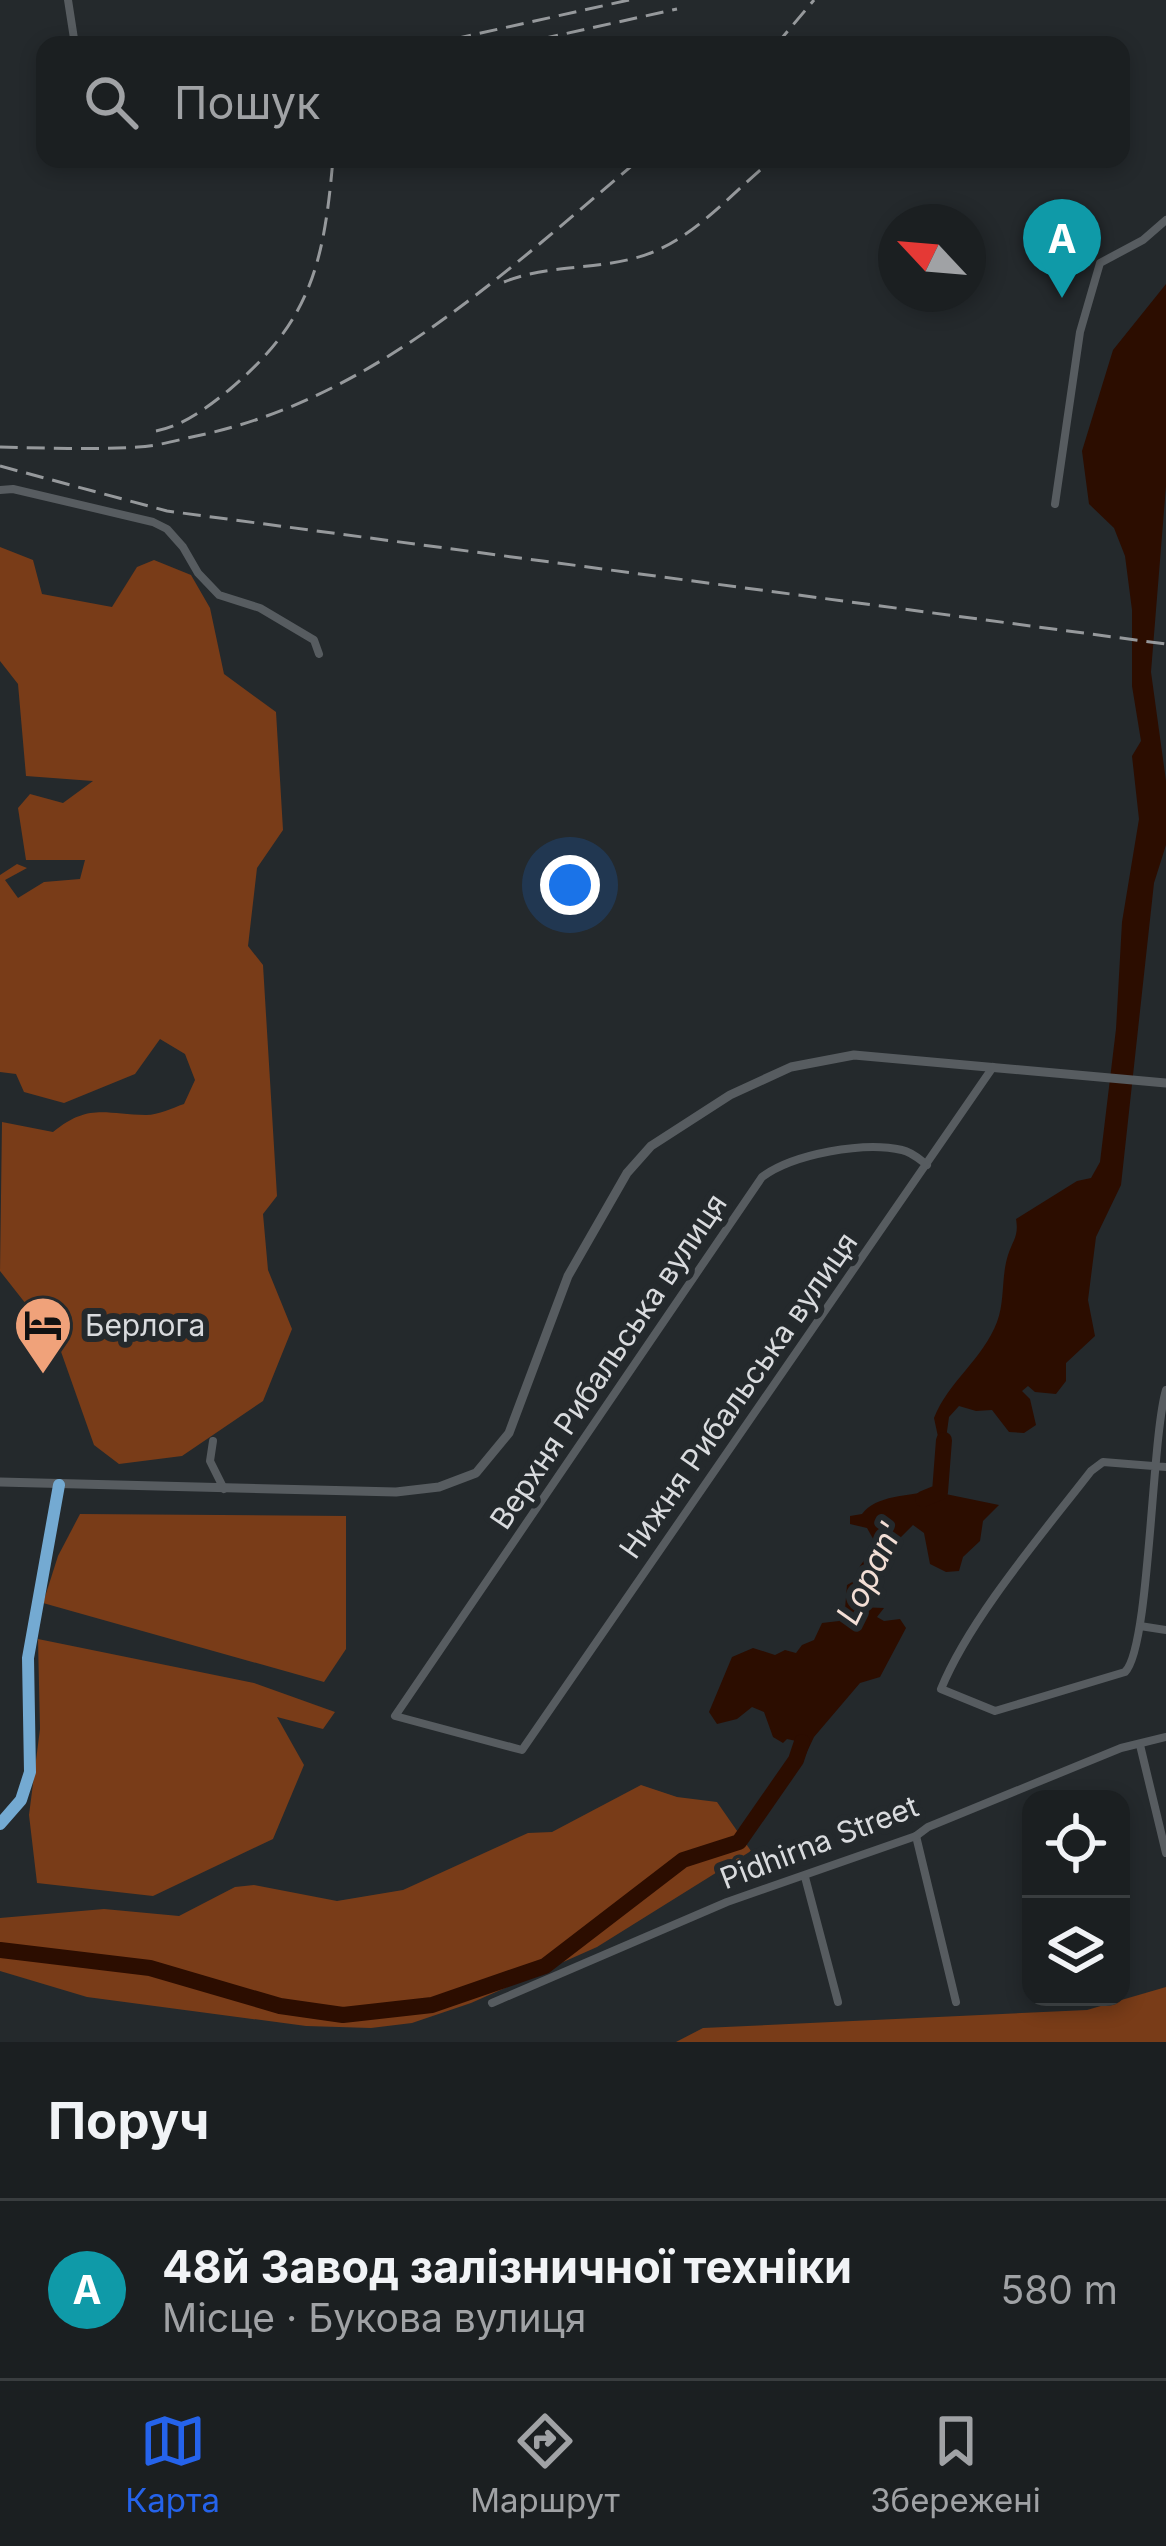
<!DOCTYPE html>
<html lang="uk">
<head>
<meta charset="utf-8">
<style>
  :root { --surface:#1b1f21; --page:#24272a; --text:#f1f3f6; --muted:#a0a2a5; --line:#393d3f; --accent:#2563eb }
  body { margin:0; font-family:Inter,sans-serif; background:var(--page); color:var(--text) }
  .controls { position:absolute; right:36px; bottom:36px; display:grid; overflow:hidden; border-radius:24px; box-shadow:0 6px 18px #0003 }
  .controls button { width:108px; height:108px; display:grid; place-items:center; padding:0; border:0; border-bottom:3px solid var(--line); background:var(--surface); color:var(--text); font:60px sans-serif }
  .compass { position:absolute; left:878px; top:204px; width:108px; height:108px; border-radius:50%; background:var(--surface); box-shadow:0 6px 18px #0003; rotate:296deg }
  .you { position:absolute; left:570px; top:885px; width:42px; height:42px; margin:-30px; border:9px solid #fff; border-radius:50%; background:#1a73e8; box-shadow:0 0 0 18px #1a73e833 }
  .badge { display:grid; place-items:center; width:78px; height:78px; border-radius:50%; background:var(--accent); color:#fff; font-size:39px; font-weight:700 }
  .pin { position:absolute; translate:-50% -99px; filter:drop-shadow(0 3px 6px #0008) }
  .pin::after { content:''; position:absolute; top:63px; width:42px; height:36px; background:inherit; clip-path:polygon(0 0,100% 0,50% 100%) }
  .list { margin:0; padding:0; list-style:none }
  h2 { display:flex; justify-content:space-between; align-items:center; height:156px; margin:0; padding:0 48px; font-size:51px }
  h2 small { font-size:39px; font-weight:400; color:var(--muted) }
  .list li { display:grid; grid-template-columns:78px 1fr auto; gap:36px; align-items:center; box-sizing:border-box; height:180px; padding:0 48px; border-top:3px solid var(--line) }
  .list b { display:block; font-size:45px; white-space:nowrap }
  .list p { margin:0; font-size:39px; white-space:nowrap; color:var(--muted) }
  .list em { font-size:39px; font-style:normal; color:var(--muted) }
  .icon { flex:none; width:66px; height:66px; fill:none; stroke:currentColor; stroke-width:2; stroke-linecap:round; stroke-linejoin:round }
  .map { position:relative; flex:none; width:1166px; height:2042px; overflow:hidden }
  .search { position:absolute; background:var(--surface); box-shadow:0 6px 18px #0003; left:36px; right:36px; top:36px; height:132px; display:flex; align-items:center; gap:30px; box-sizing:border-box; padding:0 42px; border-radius:24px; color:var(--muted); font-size:45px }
  .sheet { height:336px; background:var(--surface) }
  nav { display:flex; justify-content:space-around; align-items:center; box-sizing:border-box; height:168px; border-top:3px solid var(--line); background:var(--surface); font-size:33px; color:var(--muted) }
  nav a { display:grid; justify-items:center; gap:6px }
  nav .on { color:var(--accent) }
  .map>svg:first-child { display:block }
</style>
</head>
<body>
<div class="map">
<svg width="1166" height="2042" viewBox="0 0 1166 2042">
  <rect width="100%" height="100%" fill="#24292c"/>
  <g fill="#793c18">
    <path d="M0,547L33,560L42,594L112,607L137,567L154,560L191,575L210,608L224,674L276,712L283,830L257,868L248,946L263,965L277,1196L263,1214L268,1270L292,1329L263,1401L182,1456L119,1464L94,1445L59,1346L0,1271L2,1122L53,1132C88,1103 105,1114 146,1115C159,1115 172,1108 184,1104L195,1080L185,1054L160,1039L135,1074L64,1103L24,1092L16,1074L0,1072V875L17,864L27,868L5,880L18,898L44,882L80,879L85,860H26L18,808L30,794L63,803L93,781L26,776L18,684L0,661Z"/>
    <path d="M80,1514L346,1516V1649L324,1682L43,1603L58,1556Z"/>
    <path d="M38,1639L254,1683L335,1712L323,1729L277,1717L304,1765L273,1839L153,1896L37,1883L29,1815L40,1729Z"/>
    <path d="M641,1785L677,1797L717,1802L751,1851L597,1947L471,2003L412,2023L371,2028L306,2026L87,1997L0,1971V1918L104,1909L179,1916L235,1887L254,1885L337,1901L403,1890L528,1833L552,1832Z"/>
    <path d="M1166,1987V2042H676L703,2028L1087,2010Z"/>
  </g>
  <g fill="#2c0d00">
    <path d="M1166,284V486L1151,672L1166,781V845L1154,883L1121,1185L1096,1237L1088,1300L1095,1336L1066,1363V1381L1056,1394L1035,1392L1028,1386L1022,1391L1030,1399L1036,1425L1024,1433L1009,1432L992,1410L976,1411L959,1406L949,1417L943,1460L934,1418C948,1382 983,1359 997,1322C1005,1301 1001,1277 1008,1255C1013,1240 1019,1236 1016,1219L1077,1181L1091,1178L1100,1162L1116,1029L1122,922L1139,819L1132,756L1141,741L1132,686V610L1125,556L1114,528L1089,504L1082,451L1113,350Z"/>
    <path d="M931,1491L999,1505L983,1521L980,1541L963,1557L959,1571L946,1572L930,1564L924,1533L913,1525L901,1537L881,1581L868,1588L858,1607L884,1608L877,1617L884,1621L900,1619L906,1628L880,1677L860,1683L814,1737L805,1756L796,1760V1741L787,1739L783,1743L773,1737L764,1712L752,1707L737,1719L717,1724L709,1712L732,1657L753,1648L775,1655L785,1650L796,1653L802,1645L814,1640L822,1623L839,1621L845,1609L847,1585L856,1580L860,1566L876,1544L867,1528L850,1524V1516L862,1514C876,1495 909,1496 931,1491Z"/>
  </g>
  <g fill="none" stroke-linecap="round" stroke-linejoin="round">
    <g stroke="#2c0d00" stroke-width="16">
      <path d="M923,1499L940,1492L944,1440"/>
      <path d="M0,1950L150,1968L280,2006L343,2015L432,2005L545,1966L683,1860L739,1842L796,1760L802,1742"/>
    </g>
    <g stroke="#575c60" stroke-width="8">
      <path d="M68,0L75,45"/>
      <path d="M0,490L13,489L153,522L167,529L183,547L198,573L219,595L260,608L314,640L319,654"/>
      <path d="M1055,504L1080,332L1100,263L1143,240L1166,220"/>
      <path d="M927,1165C919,1159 912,1152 902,1150C864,1141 793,1154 762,1177L395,1716L522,1750L993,1067"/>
      <path d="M1166,1390C1151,1441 1150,1648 1125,1672L995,1711L941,1689C970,1618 1043,1533 1091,1471L1103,1462L1166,1467"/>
      <path d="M213,1441L210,1461L224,1489"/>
      <path d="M1140,1626L1166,1630"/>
      <path d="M1140,1745L1166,1853"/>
      <path d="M916,1836L956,2002"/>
      <path d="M805,1877L838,2002"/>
      <path d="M492,2003L727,1902L916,1836L928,1827L1121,1748L1166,1737"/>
    </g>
    <path stroke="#575c60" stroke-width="9" d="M0,1482L396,1492L439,1487L476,1473L509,1433L568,1276L627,1173L651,1146L730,1095L791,1067L854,1055L1166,1083"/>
    <path stroke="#74aad2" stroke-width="12" d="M0,1824L21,1800L30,1772L28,1658L59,1485"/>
    <g stroke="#96999c" stroke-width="3" stroke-dasharray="18 9" stroke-linecap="butt">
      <path d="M427,45L629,0"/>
      <path d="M514,45L677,9"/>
      <path d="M776,45L814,0"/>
      <path d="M504,282C546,265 591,270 635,258C687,245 726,199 766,165"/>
      <path d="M156,431C183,426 208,407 229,390C311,321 324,263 333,159"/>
      <path d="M0,447C45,448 93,450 138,447C159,446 181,439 201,435C376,397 507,270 640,159"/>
      <path d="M0,466L167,511L1166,644"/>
    </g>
  </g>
  <defs>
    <g id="hotel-pin" transform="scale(3)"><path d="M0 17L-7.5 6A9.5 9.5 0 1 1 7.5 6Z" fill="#f0a27a" stroke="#24292c"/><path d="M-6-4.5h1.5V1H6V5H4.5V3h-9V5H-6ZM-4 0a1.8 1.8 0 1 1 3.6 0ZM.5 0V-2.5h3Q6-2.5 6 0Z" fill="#111"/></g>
  </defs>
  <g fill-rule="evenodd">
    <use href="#hotel-pin" x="43" y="1325"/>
  </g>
  <g text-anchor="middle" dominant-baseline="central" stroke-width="12" stroke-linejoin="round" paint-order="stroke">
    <g font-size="30" fill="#d9dbde" stroke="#24292c" text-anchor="start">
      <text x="85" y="1325">Берлога</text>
    </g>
    <g font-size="30" fill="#d9dbde" stroke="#24292c">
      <text transform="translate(608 1361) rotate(-56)">Верхня Рибальська вулиця</text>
      <text transform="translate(738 1395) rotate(-55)">Нижня Рибальська вулиця</text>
      <text transform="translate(819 1842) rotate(-21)">Pidhirna Street</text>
    </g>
    <g font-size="33" font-style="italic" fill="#f2ded5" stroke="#24292c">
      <text transform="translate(869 1573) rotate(-64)">Lopan'</text>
    </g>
  </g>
</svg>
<div class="controls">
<button><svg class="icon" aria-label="locate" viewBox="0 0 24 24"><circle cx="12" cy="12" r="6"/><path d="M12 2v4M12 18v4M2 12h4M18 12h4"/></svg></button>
<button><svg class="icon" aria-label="layers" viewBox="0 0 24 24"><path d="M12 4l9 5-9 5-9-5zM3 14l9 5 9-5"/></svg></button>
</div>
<svg class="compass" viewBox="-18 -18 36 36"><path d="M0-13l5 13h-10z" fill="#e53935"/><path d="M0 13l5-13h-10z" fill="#a0a2a5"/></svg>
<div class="you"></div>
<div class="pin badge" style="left:1062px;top:298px;background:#0f9aa8">A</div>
<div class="search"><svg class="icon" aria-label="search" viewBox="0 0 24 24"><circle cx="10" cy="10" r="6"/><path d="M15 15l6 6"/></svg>Пошук</div>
</div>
<section class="sheet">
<h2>Поруч<small></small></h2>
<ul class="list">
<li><span class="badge" style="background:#0f9aa8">A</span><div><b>48й Завод залізничної техніки</b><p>Місце · Букова вулиця</p></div><em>580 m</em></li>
</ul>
</section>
<nav>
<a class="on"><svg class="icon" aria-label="map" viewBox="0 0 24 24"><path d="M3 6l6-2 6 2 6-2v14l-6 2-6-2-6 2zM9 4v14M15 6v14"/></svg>Карта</a>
<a><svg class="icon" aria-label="directions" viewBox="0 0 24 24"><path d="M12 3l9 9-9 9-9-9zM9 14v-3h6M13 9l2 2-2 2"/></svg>Маршрут</a>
<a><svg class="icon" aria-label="saved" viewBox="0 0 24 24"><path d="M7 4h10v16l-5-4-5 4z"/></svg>Збережені</a>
</nav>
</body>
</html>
